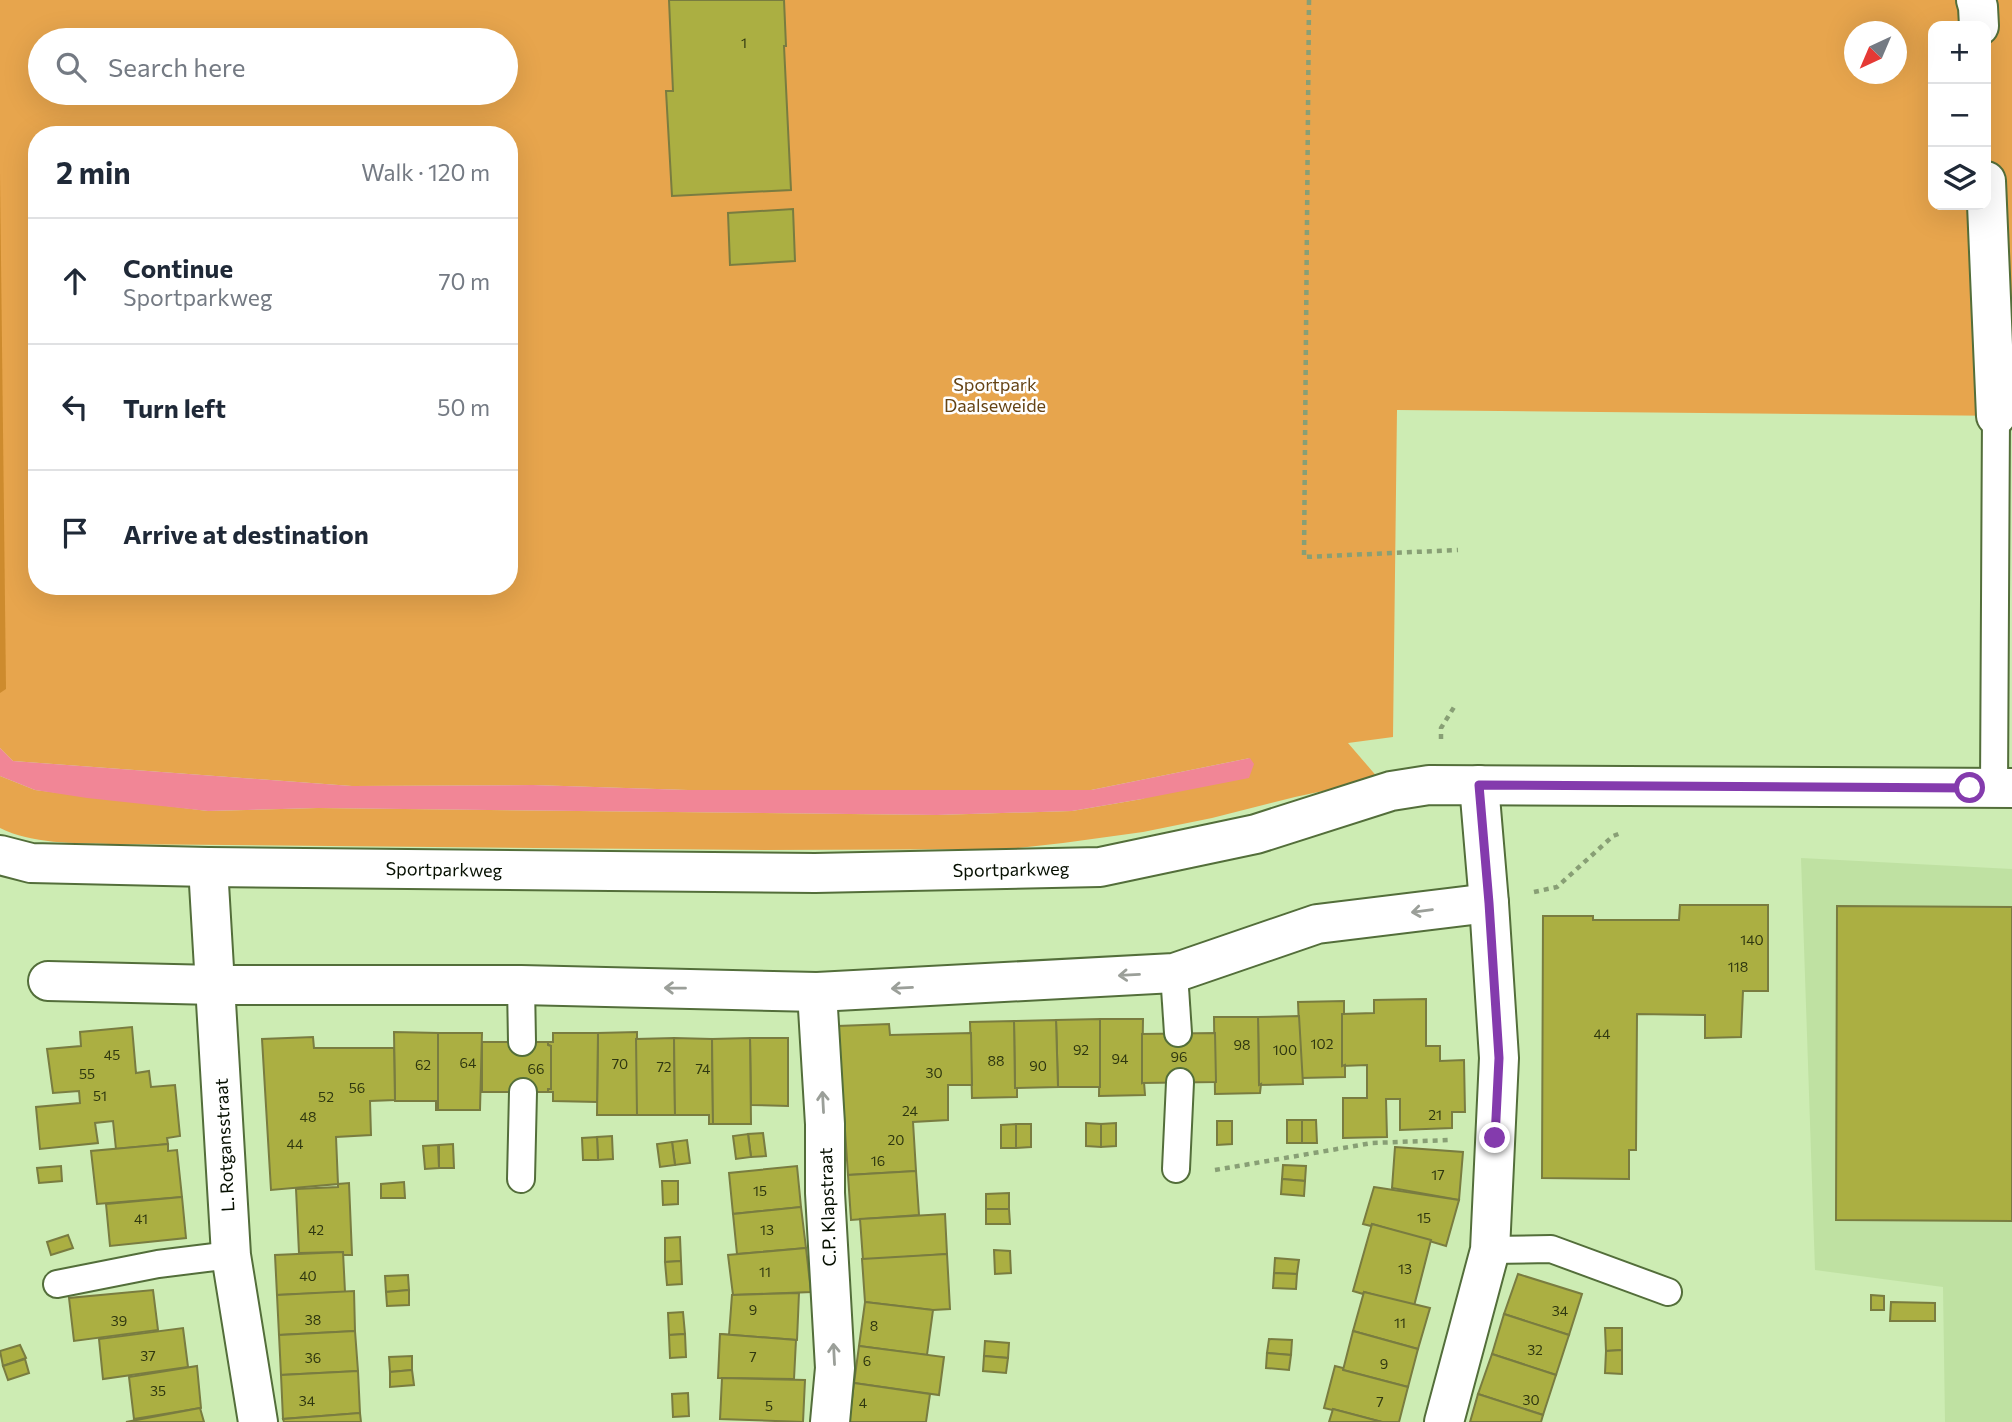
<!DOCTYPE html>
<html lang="en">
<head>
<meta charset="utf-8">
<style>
  :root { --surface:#fff; --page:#f6f6f7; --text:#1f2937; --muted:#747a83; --line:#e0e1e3 }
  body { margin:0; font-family:Commissioner,sans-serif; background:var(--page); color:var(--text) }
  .controls { position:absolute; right:21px; top:21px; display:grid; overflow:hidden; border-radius:14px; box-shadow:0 7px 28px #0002 }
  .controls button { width:63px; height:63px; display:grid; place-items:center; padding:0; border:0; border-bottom:2px solid var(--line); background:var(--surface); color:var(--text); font:35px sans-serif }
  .compass { position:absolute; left:1844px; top:21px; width:63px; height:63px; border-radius:50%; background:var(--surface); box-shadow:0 7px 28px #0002; rotate:224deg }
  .stop { position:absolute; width:21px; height:21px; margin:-16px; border:5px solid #843bad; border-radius:50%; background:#fff }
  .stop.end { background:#843bad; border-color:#fff; box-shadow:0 2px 7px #0008 }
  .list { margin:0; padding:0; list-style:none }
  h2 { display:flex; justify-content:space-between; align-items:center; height:91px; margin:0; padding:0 28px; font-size:30px }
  h2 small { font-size:23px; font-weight:400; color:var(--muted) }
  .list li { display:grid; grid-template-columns:46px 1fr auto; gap:21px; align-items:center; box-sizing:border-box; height:126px; padding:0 28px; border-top:2px solid var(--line) }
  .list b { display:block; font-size:26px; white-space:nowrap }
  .list p { margin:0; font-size:23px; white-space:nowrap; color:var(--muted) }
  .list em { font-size:23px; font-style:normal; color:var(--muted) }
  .icon { flex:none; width:38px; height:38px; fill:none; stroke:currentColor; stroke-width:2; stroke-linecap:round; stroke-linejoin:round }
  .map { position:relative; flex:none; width:2012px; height:1422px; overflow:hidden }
  .search { position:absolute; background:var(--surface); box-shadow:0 7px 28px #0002; left:28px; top:28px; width:490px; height:77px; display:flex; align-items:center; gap:18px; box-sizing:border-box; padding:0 24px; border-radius:38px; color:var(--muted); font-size:26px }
  .panel { position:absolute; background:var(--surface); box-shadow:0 7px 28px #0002; left:28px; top:126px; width:490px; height:469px; border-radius:28px }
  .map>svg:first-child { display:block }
</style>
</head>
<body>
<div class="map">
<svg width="2012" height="1422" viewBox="0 0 2012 1422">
  <rect width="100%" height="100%" fill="#cdecb3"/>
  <path fill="#bfe1a2" d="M1801,858L2012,869V1422H1945L1943,1287L1815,1270Z"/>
  <path fill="#e7a54d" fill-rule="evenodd" d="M0,0H2012V416L1397,410L1393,737L1348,743L1379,779L1295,797L1212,818L1143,832L1063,843L1009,849L764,850L110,844C75,843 31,844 0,828V776L35,790L208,811L318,808L937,815L1072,811L1142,799L1250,758L1091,790H688L533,785L352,786L13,761L0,748ZM1933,26H1986V205H1933ZM1854,32H1896V74H1854ZM40,40H506V93H40ZM37,135H509V586H37Z"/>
  <path fill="#cd8b2e" d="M0,172L6,689L0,693Z"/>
  <path fill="#f18696" d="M0,748L13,761L352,786L533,785L688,790H1091L1250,758L1254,764L1249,778L1142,799L1072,811L937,815L318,808L208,811L87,798L35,790L0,776Z"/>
  <g fill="#abaf42" stroke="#797c40" stroke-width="2">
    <path d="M669,0H784L786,46H784L791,190L672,196L666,91H673Z"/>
    <path d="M793,209L795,261L730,265L728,213Z"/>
    <path d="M1680,905H1768V991H1743L1741,1037L1705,1038V1015L1637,1014L1636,1150H1629V1179L1542,1178L1543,916H1593V920H1679Z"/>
    <path d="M1837,906L2012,907V1221L1836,1220Z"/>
    <path d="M1426,999V1046H1440V1061L1464,1060L1465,1112H1452V1128L1400,1130V1099H1386L1387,1137L1343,1138V1098H1367V1065L1342,1066V1014L1374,1013V1000Z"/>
    <path d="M1344,1001V1014H1342V1066L1345,1065V1077L1301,1078L1298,1002Z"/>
    <path d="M1299,1016L1303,1084L1259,1085L1258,1017Z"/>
    <path d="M1214,1017H1258L1259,1085L1261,1084L1260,1093L1215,1094Z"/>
    <path d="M1100,1019H1143L1142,1083L1144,1082L1145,1095L1099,1096Z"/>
    <path d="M1100,1019V1087H1058L1056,1020Z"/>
    <path d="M1056,1020L1058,1087L1015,1088L1014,1021Z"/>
    <path d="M1014,1021L1015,1088H1017V1097L972,1098L970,1022Z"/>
    <path d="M889,1024L890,1035L971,1033L972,1085H948V1120L913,1122L916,1171L848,1175L838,1026Z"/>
    <path d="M132,1027L136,1073L149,1071L151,1087L175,1085L180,1136L167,1138L168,1144L116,1149L113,1121L95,1123L98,1143L40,1149L36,1107L80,1103L79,1091L53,1093L47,1049L81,1046L80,1032Z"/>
    <path d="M394,1032L438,1033V1110H436V1101H395Z"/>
    <path d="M637,1032V1115H597L598,1033Z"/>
    <path d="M438,1033H482L480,1110H438Z"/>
    <path d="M553,1033H598L597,1102L553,1101V1092H548V1089H551V1046L548,1045V1042H553Z"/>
    <path d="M1215,1033L1216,1082L1142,1083V1034Z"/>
    <path d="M313,1037L314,1048H394L395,1100L370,1101L371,1135L336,1137L338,1184L271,1190L262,1039Z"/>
    <path d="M674,1038L675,1115H637L636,1039Z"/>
    <path d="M674,1038L712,1039L713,1124H709V1115H675Z"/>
    <path d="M750,1038H788V1106L751,1105Z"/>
    <path d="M750,1038L751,1124H713L712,1039Z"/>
    <path d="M482,1042H548V1045L551,1046V1089H548V1092H482Z"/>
    <rect x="1287" y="1120" width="15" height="23"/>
    <path d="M1302,1120H1316L1317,1143H1302Z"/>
    <path d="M1217,1121H1232V1144L1217,1145Z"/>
    <path d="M1086,1123L1101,1124V1147L1086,1146Z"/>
    <path d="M1116,1123V1146L1101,1147V1124Z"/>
    <path d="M1016,1124V1148H1001V1125Z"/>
    <path d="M1016,1124H1031V1147L1016,1148Z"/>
    <path d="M763,1133L766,1156L751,1157L748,1134Z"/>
    <path d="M748,1134L751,1157L736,1159L733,1136Z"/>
    <path d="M612,1136L613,1159L598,1160L597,1137Z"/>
    <path d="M597,1137L598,1160H583L582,1138Z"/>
    <path d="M687,1140L690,1163L675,1165L672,1142Z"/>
    <path d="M672,1142L675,1165L660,1167L657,1144Z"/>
    <path d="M168,1144V1151L177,1150L182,1197L97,1204L91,1151Z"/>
    <path d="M453,1144L454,1168H439V1145Z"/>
    <path d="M438,1145L439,1168L425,1169L423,1146Z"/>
    <path d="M1395,1147L1463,1152L1459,1200L1392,1188Z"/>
    <path d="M1283,1165L1306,1166L1305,1181L1282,1179Z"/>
    <path d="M61,1166L62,1181L39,1183L37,1168Z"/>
    <path d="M797,1166L801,1207L733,1214L729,1173Z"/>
    <path d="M916,1171L919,1215L851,1220L848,1175Z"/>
    <path d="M1282,1179L1305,1181L1304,1196L1281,1194Z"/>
    <path d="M662,1181H678V1204L663,1205Z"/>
    <path d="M404,1182L405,1198H381V1184Z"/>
    <path d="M349,1183L352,1255H343V1252L299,1253L296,1189L338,1187V1184Z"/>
    <path d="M1374,1187L1459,1200L1446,1246L1372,1224L1371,1226L1363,1224Z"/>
    <path d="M1009,1193V1209H986V1194Z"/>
    <path d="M182,1197L186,1238L110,1246L106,1204Z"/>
    <path d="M801,1207L806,1248L737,1254L733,1214Z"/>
    <path d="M986,1209H1009L1010,1224H986Z"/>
    <path d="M945,1214L947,1254L863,1260L860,1219Z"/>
    <path d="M1372,1224L1431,1240L1414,1306L1364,1292L1363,1294L1353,1291Z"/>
    <path d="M68,1235L73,1248L51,1255L47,1242Z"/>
    <path d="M680,1237L681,1261L665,1262V1238Z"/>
    <path d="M806,1248L811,1292L733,1295L728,1255Z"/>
    <path d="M994,1250L1010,1251L1011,1273L995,1274Z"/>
    <path d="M343,1252L345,1292L277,1295L275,1255Z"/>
    <path d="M947,1254L950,1309L933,1310L865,1302L862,1259Z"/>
    <path d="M1275,1258L1299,1260L1297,1274L1274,1273Z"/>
    <path d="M681,1261L682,1284L667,1285L665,1262Z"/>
    <path d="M1274,1273L1297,1274L1296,1289L1273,1288Z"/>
    <path d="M1518,1274L1582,1294L1569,1335L1504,1314Z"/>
    <path d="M408,1275L409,1290L386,1292L385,1276Z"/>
    <path d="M153,1290L158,1330L74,1341L69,1298Z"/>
    <path d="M409,1290V1305L387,1306L386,1292Z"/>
    <path d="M354,1291L355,1331L279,1335L277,1295Z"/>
    <path d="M1364,1292L1430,1308L1418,1349L1353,1331Z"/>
    <path d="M799,1293L797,1340L720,1334L729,1335L732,1295Z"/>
    <path d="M1871,1295L1884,1296V1310H1871Z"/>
    <path d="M865,1302L933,1310L927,1355L859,1346Z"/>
    <path d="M1891,1302L1935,1303V1321H1890Z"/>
    <path d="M683,1312L685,1334L669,1335L668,1313Z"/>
    <path d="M1504,1314L1569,1335L1556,1375L1492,1354Z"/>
    <path d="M183,1328L188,1367L103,1379L99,1339Z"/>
    <path d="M1605,1328H1622V1350L1606,1351Z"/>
    <path d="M355,1331L358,1371L281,1375L279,1335Z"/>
    <path d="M1353,1331L1418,1349L1408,1387L1343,1370Z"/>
    <path d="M685,1334L686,1357L670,1358L669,1335Z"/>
    <path d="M720,1334L796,1340L794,1379L718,1378Z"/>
    <path d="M1269,1339L1292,1340L1291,1355L1267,1353Z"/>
    <path d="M985,1341L1009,1343L1008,1358L984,1356Z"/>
    <path d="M20,1345L26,1358L3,1366L0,1351Z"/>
    <path d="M859,1346L944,1357L939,1395L854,1383Z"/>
    <path d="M1622,1350V1374L1605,1373L1606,1351Z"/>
    <path d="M1267,1353L1291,1355L1289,1370L1266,1368Z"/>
    <path d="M1492,1354L1556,1375L1543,1415L1478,1394Z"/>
    <path d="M412,1356V1370L390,1372L389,1357Z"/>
    <path d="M984,1356L1008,1358L1006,1373L983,1371Z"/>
    <path d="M25,1359L29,1373L8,1380L3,1366Z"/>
    <path d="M197,1366L201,1408L134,1419L129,1377Z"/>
    <path d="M1335,1366L1343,1368V1370L1408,1387L1399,1422H1382L1333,1409L1332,1410L1324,1408Z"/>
    <path d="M412,1370L414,1385L390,1387V1372Z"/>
    <path d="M358,1371L360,1413L283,1419L281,1375Z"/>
    <path d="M722,1378L805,1380L803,1422L720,1419Z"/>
    <path d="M854,1383L930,1394L926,1422H849Z"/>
    <path d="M688,1393L689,1416L673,1417L672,1394Z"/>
    <path d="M1478,1394L1543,1415L1541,1422H1470Z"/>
    <path d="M200,1408L204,1422H126Z"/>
    <path d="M1333,1409L1382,1422H1329Z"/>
    <path d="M360,1413L361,1422H284L283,1419Z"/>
  </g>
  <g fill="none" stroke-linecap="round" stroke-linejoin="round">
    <g stroke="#536e3a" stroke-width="30">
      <g id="service">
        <path d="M1994,788L1996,416"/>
        <path d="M1174,973L1178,1033"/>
        <path d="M521,985L522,1042"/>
        <path d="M1176,1169L1180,1082"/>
        <path d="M521,1179L523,1092"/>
        <path d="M1490,1250L1551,1249L1668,1292"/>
        <path d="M57,1284L158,1264L231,1255"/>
      </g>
    </g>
    <g stroke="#536e3a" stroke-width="42">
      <g id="pedestrian">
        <path d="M1976,0L1978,7L1979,26"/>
        <path d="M1986,181L1996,416"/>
      </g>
    </g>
    <g stroke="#536e3a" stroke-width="42">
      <g id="minor">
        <path d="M208,867L231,1255L258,1422"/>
        <path d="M48,981L215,985H521L817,992L892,988L1174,973L1317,924L1489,903"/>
        <path d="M817,992L825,1124V1193L835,1368L830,1422"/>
        <path d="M1444,1422L1490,1250L1499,1058L1489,903L1479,785"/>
      </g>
    </g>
    <g stroke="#536e3a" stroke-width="42">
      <path id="tertiary" d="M0,855L31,863L208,867L815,873L1100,867L1256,834L1391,791L1429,785L2012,788"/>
    </g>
    <g stroke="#889f75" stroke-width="4.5" stroke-dasharray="5 5" stroke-linecap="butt">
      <path d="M1309,0L1304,557L1458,550"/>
      <path d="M1441,739V728L1456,704"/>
      <path d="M1534,892L1557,887L1613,836L1621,833"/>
      <path d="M1215,1170L1372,1143L1449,1140"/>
    </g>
    <use href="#service" stroke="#fff" stroke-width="26"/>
    <use href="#pedestrian" stroke="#fff" stroke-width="38"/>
    <use href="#minor" stroke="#fff" stroke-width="38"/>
    <use href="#tertiary" stroke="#fff" stroke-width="38"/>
  </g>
  <defs><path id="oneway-shaft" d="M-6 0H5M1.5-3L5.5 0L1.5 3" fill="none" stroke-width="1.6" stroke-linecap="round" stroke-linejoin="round" transform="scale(1.75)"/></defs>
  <g stroke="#9b9f99">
    <use href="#oneway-shaft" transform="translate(1422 911) rotate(173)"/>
    <use href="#oneway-shaft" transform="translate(1129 975) rotate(177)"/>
    <use href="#oneway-shaft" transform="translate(675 988) rotate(-179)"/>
    <use href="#oneway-shaft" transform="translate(902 988) rotate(177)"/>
    <use href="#oneway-shaft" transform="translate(823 1102) rotate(-93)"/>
    <use href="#oneway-shaft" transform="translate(834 1354) rotate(-93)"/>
  </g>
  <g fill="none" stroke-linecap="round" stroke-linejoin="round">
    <path stroke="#843bad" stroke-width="9" d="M1495,1138L1499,1058L1489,903L1479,785L1970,788"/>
  </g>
  <g text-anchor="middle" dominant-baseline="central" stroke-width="5" stroke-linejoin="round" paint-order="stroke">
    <g font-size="14" fill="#2f3710">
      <text x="744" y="42">1</text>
      <text x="1752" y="939">140</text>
      <text x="1738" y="966">118</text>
      <text x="1602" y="1033">44</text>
      <text x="1322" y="1043">102</text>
      <text x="1242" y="1044">98</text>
      <text x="1081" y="1049">92</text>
      <text x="1285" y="1049">100</text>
      <text x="112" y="1054">45</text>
      <text x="1179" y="1056">96</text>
      <text x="1120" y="1058">94</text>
      <text x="996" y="1060">88</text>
      <text x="468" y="1062">64</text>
      <text x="620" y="1063">70</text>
      <text x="423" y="1064">62</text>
      <text x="1038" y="1065">90</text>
      <text x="664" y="1066">72</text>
      <text x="536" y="1068">66</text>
      <text x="703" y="1068">74</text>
      <text x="934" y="1072">30</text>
      <text x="87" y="1073">55</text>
      <text x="357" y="1087">56</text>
      <text x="100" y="1095">51</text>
      <text x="326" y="1096">52</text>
      <text x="910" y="1110">24</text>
      <text x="1435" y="1114">21</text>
      <text x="308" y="1116">48</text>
      <text x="896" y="1139">20</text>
      <text x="295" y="1143">44</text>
      <text x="878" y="1160">16</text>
      <text x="1438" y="1174">17</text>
      <text x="760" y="1190">15</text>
      <text x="1424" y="1217">15</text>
      <text x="141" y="1218">41</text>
      <text x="316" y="1229">42</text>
      <text x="767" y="1229">13</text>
      <text x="1405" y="1268">13</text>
      <text x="765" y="1271">11</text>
      <text x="308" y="1275">40</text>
      <text x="753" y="1309">9</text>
      <text x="1560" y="1310">34</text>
      <text x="313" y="1319">38</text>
      <text x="119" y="1320">39</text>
      <text x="1400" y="1322">11</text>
      <text x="874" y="1325">8</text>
      <text x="1535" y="1349">32</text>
      <text x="148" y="1355">37</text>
      <text x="753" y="1356">7</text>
      <text x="313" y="1357">36</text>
      <text x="867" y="1360">6</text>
      <text x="1384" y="1363">9</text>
      <text x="158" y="1390">35</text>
      <text x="1531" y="1399">30</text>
      <text x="307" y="1400">34</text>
      <text x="1380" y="1401">7</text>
      <text x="863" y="1402">4</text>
      <text x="769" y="1405">5</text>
    </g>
    <g font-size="18" fill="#664415" stroke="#fff">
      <text x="995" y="384">Sportpark<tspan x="995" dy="21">Daalseweide</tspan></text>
    </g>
    <g font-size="18" fill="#060f00" stroke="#fff">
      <text transform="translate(444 869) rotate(1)">Sportparkweg</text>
      <text transform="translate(1011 869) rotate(-1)">Sportparkweg</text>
      <text transform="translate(224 1145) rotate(-93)">L. Rotgansstraat</text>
      <text transform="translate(827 1207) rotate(-92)">C.P. Klapstraat</text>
    </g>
  </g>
</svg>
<div class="controls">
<button>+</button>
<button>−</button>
<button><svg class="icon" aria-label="layers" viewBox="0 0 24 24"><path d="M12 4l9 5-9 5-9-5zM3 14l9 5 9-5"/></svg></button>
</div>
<svg class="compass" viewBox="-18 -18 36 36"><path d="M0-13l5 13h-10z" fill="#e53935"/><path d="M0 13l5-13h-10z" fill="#747a83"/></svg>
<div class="stop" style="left:1970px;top:788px"></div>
<div class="stop end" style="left:1495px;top:1138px"></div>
<div class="search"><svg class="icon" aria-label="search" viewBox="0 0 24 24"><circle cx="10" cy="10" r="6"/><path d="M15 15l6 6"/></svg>Search here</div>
<section class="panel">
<h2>2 min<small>Walk · 120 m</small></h2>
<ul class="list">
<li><svg class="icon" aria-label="ahead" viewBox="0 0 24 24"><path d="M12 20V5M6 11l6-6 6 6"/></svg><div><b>Continue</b><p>Sportparkweg</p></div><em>70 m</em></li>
<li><svg class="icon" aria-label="left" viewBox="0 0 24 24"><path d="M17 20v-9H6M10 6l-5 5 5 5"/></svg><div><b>Turn left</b></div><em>50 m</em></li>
<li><svg class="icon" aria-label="arrive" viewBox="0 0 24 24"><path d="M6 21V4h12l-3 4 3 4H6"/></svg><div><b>Arrive at destination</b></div></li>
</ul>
</section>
</div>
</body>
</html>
